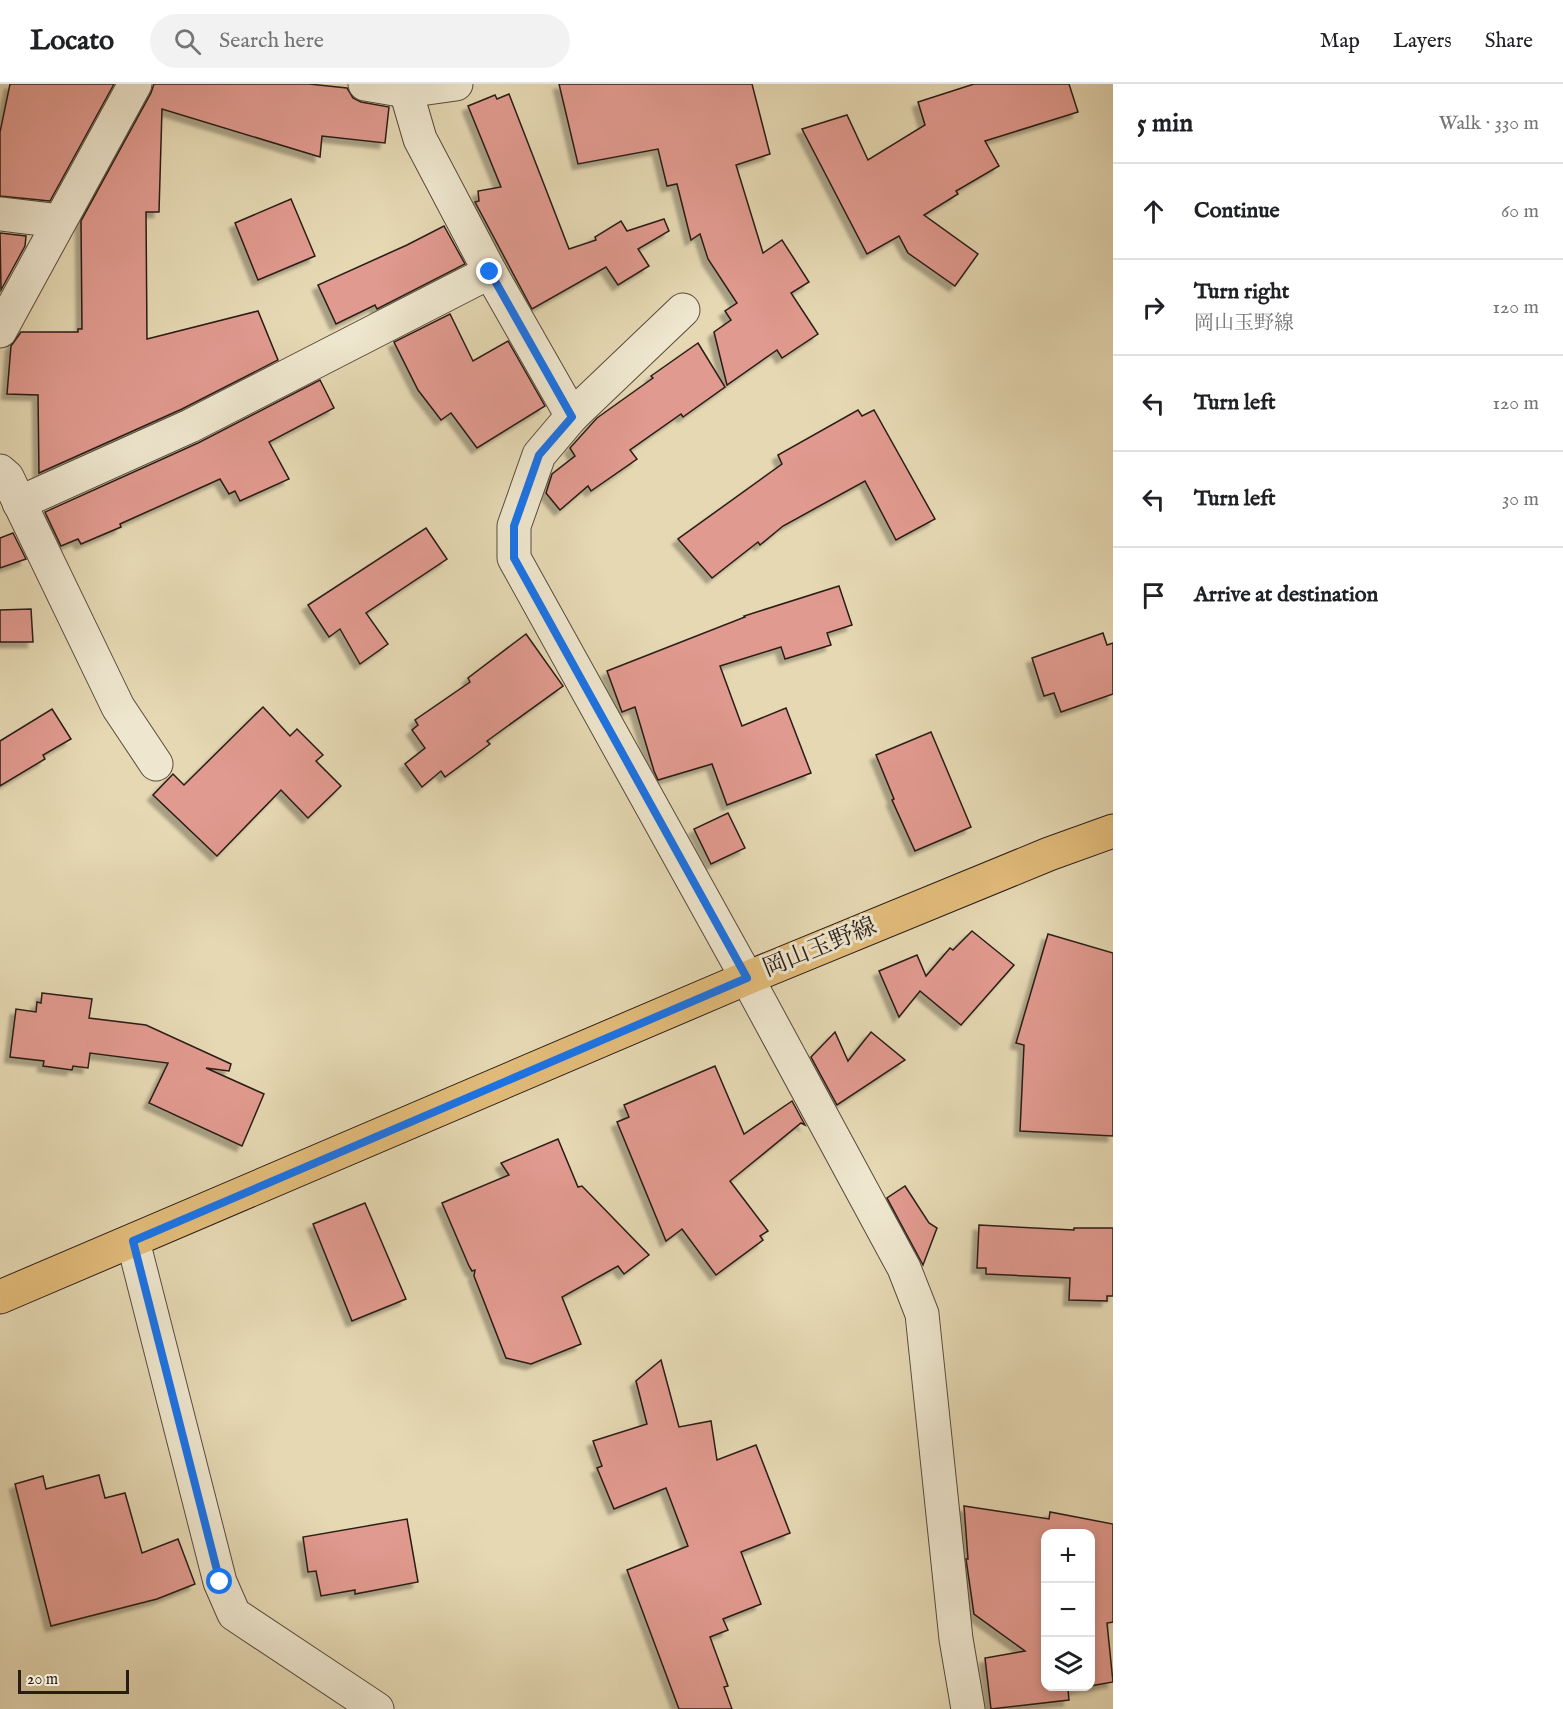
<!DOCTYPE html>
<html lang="en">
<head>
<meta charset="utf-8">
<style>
  :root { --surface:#fff; --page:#f2f2f2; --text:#202124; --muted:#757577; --line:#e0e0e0 }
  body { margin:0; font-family:"IM FELL English","Noto Serif JP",serif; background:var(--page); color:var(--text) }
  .controls { position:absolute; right:18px; bottom:18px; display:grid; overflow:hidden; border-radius:12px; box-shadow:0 3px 9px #0003 }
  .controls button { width:54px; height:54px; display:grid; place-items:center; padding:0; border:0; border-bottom:2px solid var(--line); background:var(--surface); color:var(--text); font:30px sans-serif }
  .scale { position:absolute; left:18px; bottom:15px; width:111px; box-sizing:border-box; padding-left:6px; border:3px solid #291c17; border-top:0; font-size:16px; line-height:21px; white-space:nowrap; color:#291c17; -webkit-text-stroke:4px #eee6ce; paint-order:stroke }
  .stop { position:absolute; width:18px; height:18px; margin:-14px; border:4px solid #1a73e8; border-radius:50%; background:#fff }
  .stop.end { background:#1a73e8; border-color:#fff; box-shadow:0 2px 6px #0008 }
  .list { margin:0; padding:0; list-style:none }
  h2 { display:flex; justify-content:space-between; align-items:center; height:78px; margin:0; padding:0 24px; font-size:26px }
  h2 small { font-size:20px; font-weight:400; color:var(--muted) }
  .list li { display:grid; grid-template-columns:39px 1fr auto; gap:18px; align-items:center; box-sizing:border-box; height:96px; padding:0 24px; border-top:2px solid var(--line) }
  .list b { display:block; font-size:22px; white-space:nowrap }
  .list p { margin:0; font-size:20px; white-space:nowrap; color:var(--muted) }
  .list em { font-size:20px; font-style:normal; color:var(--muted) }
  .icon { flex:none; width:33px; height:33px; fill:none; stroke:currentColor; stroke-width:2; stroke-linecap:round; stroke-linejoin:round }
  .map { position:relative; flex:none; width:1113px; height:1625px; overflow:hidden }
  header { display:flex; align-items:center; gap:36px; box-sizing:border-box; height:84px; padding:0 30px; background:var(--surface); border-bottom:2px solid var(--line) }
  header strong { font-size:28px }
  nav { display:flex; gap:33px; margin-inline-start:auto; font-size:21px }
  .search { width:420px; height:54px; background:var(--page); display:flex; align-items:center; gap:15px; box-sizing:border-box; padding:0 21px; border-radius:33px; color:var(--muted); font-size:22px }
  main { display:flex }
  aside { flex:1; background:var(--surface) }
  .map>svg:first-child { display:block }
</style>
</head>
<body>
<header>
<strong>Locato</strong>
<div class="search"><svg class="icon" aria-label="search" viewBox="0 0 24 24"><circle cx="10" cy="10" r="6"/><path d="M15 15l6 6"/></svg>Search here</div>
<nav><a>Map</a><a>Layers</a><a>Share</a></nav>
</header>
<main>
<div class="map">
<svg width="1113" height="1625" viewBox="0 0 1113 1625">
  <defs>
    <filter id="shadow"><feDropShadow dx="-5.5" dy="5.5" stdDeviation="1.5" flood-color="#0004"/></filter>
  </defs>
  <rect width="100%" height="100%" fill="#e5d8b3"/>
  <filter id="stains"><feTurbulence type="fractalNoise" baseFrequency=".00333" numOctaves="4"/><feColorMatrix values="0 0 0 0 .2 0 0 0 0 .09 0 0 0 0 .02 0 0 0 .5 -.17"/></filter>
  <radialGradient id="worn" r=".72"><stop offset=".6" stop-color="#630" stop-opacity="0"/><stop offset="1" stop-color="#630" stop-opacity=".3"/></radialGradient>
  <g fill="#e19a8f" stroke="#291c17" stroke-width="1.5" filter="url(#shadow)">
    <path d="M10,0H114L50,117L0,112V48Z"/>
    <path d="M154,0H309L347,4L353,14L361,18L389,23L385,59L322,52L320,73L162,25L159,128H146L147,255L258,227L278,276L182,325L39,389L38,311L7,310L11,262L21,248H78V245H82L81,137L151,9Z"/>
    <path d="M559,0H752L770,70L736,81L763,169L782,156L809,198L791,209L818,250L782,274L777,266L727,301L714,248L731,236L725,227L737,219L708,175L700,150L691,156L677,100L667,102L658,65L578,80Z"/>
    <path d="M974,0H1069L1078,28L985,57L999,82L956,107L958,110L924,131L978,170L955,202L908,169L899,152L867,170L802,45L847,31L868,76L925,41L918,18Z"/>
    <path d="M509,10L569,165L596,156L595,153L621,137L627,147L664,135L669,147L638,165L649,182L618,201L606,183L532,225L475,118L479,117L478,107L501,103L468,22L495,11L497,15Z"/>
    <path d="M291,115L315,172L258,196L235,139Z"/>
    <path d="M444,142L465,180L377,225L375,221L336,240L318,201L407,161Z"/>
    <path d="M0,149L26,152L25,162L1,206Z"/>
    <path d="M450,230L473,277L508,257L545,322L477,364L451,329L441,336L418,306L394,258Z"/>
    <path d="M698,259L725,303L683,333L681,330L630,366L637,375L591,407L588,402L560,426L546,409L552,390L575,372L570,364L597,334L653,294L651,292Z"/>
    <path d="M320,296L334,324L269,358L289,395L240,417L235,407L229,410L220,395L120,440L121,443L81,460L78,455L61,462L45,428L198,359Z"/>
    <path d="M858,326L862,332L874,326L935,435L896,456L865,397L783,442L760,461L758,458L712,494L678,455L782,380L778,371Z"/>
    <path d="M426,444L447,475L366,529L388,560L360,580L340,545L329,553L308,521Z"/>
    <path d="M13,449L26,475L0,484V454Z"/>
    <path d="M839,502L852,541L827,549L831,561L785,575L781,563L720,582L742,642L786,624L811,689L727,721L712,680L658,696L654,687L635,623L622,628L607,587L745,533L744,532Z"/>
    <path d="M31,525L33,558H0V526Z"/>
    <path d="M1103,549L1107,561L1113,559V610L1061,628L1054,609L1044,612L1032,574Z"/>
    <path d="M526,550L563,602L487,657L490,660L445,693L441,687L422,703L405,680L425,664L412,646L418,641L415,636L470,598L468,594Z"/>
    <path d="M263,623L290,652L297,645L323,671L316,677L341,702L308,734L281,706L217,772L153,711L173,690L184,701Z"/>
    <path d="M52,625L71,655L43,671L45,675L0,702V657Z"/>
    <path d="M931,648L971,743L915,767L892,716L894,715L876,671Z"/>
    <path d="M728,729L745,764L711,780L694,745Z"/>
    <path d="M972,847L1014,881L961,941L920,907L899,933L879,887L917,871L926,892L950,864L953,866Z"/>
    <path d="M1048,850L1113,869V1052L1020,1047L1024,961L1016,959Z"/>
    <path d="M42,909L92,915L89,934L146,941L231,980L229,987L206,984L264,1010L242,1062L149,1019L168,979L90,969L88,984L73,982L72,986L43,982L44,977L10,973L16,925L36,928L37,918L41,919Z"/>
    <path d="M835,948L848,977L871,948L905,976L837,1021L811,973Z"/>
    <path d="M715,982L744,1050L792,1017L805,1041L801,1039L730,1097L768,1147L760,1152L763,1156L716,1191L682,1145L666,1157L617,1038L629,1033L624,1021Z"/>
    <path d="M558,1055L578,1103L582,1102L649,1171L624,1190L618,1182L562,1213L581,1260L531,1280L506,1274L474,1192L475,1186L472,1187L469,1182L442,1119L509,1091L501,1079Z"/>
    <path d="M905,1102L929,1139L937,1144L923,1181L887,1114Z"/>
    <path d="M365,1119L406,1215L352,1237L313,1140Z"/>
    <path d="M979,1141L1074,1146V1144H1113V1212H1107V1217L1069,1216L1070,1194L986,1190V1184H977Z"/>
    <path d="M661,1276L679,1343L711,1337L717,1376L756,1361L790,1449L741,1468L761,1520L723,1535L728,1546L710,1553L728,1602L724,1603L732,1625H679L627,1486L688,1462L666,1404L614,1425L597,1384L602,1382L593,1357L647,1340L636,1297Z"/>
    <path d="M99,1391L105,1414L125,1409L142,1469L178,1455L195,1500L157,1515L51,1542L15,1400L43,1392L46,1405Z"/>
    <path d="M964,1422L1049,1435L1050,1428L1113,1440V1538L1107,1539L1113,1598L1090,1602V1449H1046V1602H1089L1068,1606L1069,1616L991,1625L985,1574L1025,1567L974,1530L966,1475H968Z"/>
    <path d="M407,1435L418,1498L355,1510V1506L321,1512L316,1487L308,1488L303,1453Z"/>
  </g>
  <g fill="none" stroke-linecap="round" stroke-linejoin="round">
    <g stroke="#584b3e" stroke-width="35">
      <g id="minor">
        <path d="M365,0L406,7L456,0"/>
        <path d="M406,7L420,55L490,188L572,332L539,371L514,442V474L747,894L904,1184L922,1230L956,1555L968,1625"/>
        <path d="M0,130L59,137"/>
        <path d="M0,247L135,0"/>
        <path d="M572,332L683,226"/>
        <path d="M0,387L7,393L118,623L156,680"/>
        <path d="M19,419L190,342L490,188"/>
        <path d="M133,1157L220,1498L234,1530L377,1625"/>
      </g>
    </g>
    <g stroke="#291c17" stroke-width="35">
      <path id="primary" d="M0,1213L747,894L1049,770L1113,747"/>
    </g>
    <use href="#minor" stroke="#eee6ce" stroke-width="33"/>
    <use href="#primary" stroke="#e2bc7a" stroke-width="33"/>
  </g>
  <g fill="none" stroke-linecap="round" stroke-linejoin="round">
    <path stroke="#1a73e8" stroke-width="8" d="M220,1498L133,1157L747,894L514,474V442L539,371L572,333L490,188"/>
  </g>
  <g text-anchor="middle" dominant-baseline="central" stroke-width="6" stroke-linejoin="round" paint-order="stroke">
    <g font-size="24" fill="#291c17" stroke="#eee6ce">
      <text transform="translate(820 864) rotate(-22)">岡山玉野線</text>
    </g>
  </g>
  <rect width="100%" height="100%" filter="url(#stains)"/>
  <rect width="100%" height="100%" fill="url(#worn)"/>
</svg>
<div class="controls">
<button>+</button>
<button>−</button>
<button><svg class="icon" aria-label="layers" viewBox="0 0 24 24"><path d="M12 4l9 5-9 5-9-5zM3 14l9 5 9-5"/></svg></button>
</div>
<div class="scale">20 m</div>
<div class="stop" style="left:220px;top:1498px"></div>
<div class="stop end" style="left:490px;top:188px"></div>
</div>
<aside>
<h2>5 min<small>Walk · 330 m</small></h2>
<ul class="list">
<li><svg class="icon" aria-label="ahead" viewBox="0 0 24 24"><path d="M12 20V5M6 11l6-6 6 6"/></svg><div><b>Continue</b></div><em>60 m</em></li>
<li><svg class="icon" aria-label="right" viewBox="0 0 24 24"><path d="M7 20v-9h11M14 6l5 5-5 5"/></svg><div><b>Turn right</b><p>岡山玉野線</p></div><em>120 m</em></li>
<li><svg class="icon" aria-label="left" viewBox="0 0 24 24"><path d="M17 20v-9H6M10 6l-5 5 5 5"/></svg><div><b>Turn left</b></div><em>120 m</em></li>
<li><svg class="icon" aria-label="left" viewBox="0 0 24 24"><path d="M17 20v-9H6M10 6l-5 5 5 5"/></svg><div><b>Turn left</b></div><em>30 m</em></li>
<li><svg class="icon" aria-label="arrive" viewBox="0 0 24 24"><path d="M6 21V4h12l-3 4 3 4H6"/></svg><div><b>Arrive at destination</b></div></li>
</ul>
</aside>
</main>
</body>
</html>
